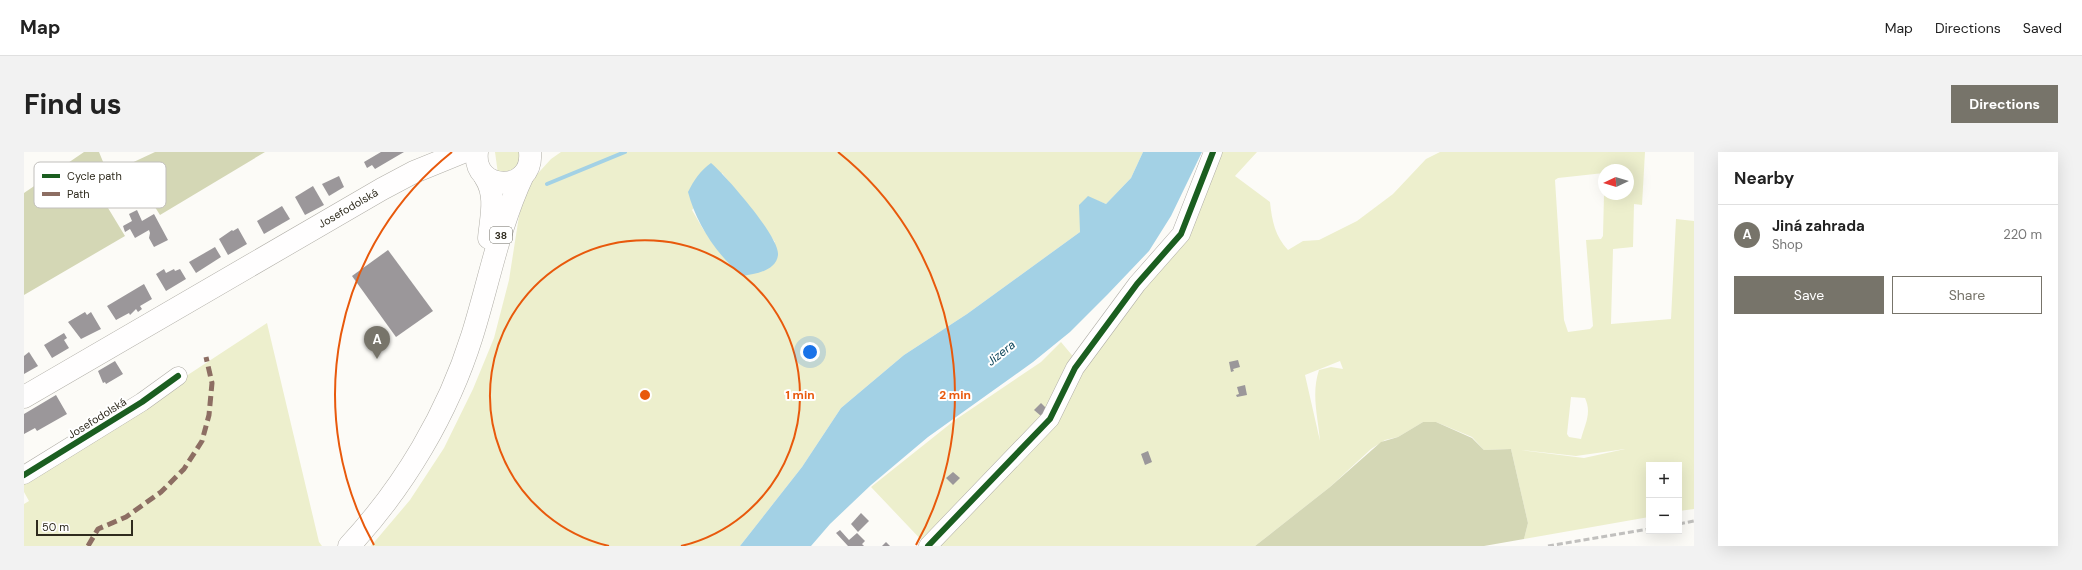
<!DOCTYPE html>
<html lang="en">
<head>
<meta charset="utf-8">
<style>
  :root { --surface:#fff; --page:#f2f2f2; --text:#222; --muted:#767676; --line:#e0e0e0; --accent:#77746a }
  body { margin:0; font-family:"DM Sans",sans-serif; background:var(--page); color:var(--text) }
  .controls { position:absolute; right:12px; bottom:12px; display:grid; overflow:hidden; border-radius:0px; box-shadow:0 4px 16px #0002 }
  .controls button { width:36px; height:36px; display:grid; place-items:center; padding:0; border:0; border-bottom:1px solid var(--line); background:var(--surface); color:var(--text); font:20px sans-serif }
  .compass { position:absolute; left:1574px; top:12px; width:36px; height:36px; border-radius:50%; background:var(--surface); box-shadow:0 4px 16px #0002; rotate:266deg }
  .scale { position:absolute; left:12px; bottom:10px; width:97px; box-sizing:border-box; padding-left:4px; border:2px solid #2f2b1e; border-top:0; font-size:11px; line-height:14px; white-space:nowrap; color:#2f2b1e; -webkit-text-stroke:3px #fff; paint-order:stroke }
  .you { position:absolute; left:786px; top:200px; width:14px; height:14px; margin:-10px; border:3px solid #fff; border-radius:50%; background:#1a73e8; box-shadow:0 0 0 6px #1a73e833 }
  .badge { display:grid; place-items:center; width:26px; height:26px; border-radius:50%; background:var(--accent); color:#fff; font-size:13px; font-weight:700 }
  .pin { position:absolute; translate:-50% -33px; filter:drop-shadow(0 1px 2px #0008) }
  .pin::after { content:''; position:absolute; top:21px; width:14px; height:12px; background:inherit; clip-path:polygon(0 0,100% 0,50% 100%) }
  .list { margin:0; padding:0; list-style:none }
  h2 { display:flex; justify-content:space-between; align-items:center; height:52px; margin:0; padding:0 16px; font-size:17px }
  h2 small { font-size:13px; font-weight:400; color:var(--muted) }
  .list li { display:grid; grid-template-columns:26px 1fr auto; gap:12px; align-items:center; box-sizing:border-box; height:60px; padding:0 16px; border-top:1px solid var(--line) }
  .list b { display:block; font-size:15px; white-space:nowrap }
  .list p { margin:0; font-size:13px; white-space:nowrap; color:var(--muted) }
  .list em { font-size:13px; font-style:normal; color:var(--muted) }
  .actions { display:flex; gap:8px; padding:12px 16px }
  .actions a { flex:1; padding:9px 0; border:1px solid var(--accent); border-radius:0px; text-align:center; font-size:14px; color:var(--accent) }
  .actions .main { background:var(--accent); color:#fff }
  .map { position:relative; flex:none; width:1670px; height:394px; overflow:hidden; border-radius:0px }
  header { display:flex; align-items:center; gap:24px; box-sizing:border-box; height:56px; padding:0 20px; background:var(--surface); border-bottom:1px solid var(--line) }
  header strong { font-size:19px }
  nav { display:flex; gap:22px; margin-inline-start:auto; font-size:14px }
  .intro { display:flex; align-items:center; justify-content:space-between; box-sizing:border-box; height:96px; padding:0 24px }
  h1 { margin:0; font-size:28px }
  .button { padding:10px 18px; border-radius:0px; background:var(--accent); color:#fff; font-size:14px; font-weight:700 }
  main { display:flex; gap:24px; padding:0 24px }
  aside { flex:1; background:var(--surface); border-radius:0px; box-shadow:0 4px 16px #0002 }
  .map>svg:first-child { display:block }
</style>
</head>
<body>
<header>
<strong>Map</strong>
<nav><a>Map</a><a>Directions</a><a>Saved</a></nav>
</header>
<div class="intro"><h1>Find us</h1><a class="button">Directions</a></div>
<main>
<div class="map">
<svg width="1670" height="394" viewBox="0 0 1670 394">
  <rect width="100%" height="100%" fill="#fcfbf7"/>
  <g fill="#edefcd" fill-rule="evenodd">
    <path d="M471,0H498L494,16L474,22Z"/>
    <path d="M537,0H1119L1107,26L1082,52L1064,45L1056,80L943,162L880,203L817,256L778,315L716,394H347L386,348L420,296L449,237L470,186L485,128L497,51L506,30L527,7ZM698,21L751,90L707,114L679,77L668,58Z"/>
    <path d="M1193,0H1233L1211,24L1246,50C1248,69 1251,84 1264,98L1279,89L1295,88L1333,69L1369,42L1402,7L1416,0H1621L1618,53L1610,52L1609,95L1589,97L1587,172L1647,167L1652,67L1670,69V357L1655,359V313H1625V365L1500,387L1504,371L1487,297L1460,298L1448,285L1412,270H1399L1374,285L1361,288L1347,297L1306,335L1231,394H903L847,335L931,268L1017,210L1037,190L1057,214L1162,85ZM1580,18H1604V42H1580L1579,84L1577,87L1562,88L1569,174L1566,177L1544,180L1540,168L1531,28L1534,26L1580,21ZM1316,209L1319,217L1307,215L1295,218C1287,242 1294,265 1296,289L1281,223ZM1547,245L1561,246C1568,261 1561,272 1557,287L1545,285L1543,282ZM1601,297L1560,306L1497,298L1552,304Z"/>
    <path d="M243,171L295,390L298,394H0V352L5,349L0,340V326L121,251Z"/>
  </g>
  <g fill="#d4d7b5">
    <path d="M60,0H75L84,22L131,0H241L136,63L114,28L81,51L101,84L0,143V41Z"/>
    <path d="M1399,270H1412L1448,286L1460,298L1487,297L1504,371L1500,387L1460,394H1231L1306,335L1357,290L1374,285Z"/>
  </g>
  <g fill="#a3d1e5">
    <path d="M1119,0H1178L1147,64L1125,99L1084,142L1046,180L1009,210L904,285L847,333L806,372L787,394H716L778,315L817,256L880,203L943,162L1056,80L1055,53L1064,44L1082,52L1107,26Z"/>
    <path d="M687,11C702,24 756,85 754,103C752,119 731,122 719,124C693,104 672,71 664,40C670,28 676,19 687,11Z"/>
  </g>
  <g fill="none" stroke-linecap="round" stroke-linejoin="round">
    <path stroke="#a3d1e5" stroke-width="4" d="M523,32L601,0"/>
  </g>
  <g fill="#9b979a">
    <path d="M357,0H380L351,17L348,13L343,16L340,10Z"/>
    <path d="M315,24L320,35L305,44L298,32Z"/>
    <path d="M289,34L300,53L281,63L271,45Z"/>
    <path d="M258,54L266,67L240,82L233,69Z"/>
    <path d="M113,58L118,69L130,62L144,88L130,95L125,86L126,81L125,78L111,86L106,77L101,80L99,74L108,69L105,62Z"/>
    <path d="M214,76L223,92L204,103L195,87L208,78L209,79Z"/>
    <path d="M191,95L197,105L172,121L165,110Z"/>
    <path d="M364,98L409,159L372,185L328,124Z"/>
    <path d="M140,117L142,121L150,117L151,119L156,117L162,127L142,139L132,122Z"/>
    <path d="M120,132L128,147L116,154L118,157L114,160L112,157L106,163L105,161L92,168L83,154Z"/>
    <path d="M61,160L63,163L67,160L77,177L57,187L44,170Z"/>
    <path d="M40,181L43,186L40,188L45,196L28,206L20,193Z"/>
    <path d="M5,200L14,214L0,222V204Z"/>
    <path d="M1214,208L1216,215L1209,217L1210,219L1207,220L1205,210Z"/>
    <path d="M91,209L99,222L82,232L81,230L79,231L74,219Z"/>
    <path d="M1221,233L1223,243L1213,245L1212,243L1215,242L1213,235Z"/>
    <path d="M32,243L43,262L13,279L11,276L0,282V262Z"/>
    <path d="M1017,251L1023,257L1017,264L1010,258Z"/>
    <path d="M1124,299L1128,310L1121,313L1117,302Z"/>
    <path d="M929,320L936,326L929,333L922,326Z"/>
    <path d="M837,361L845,369L834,380L827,372Z"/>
    <path d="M816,378L825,388L833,381L841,389L838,392L840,394H824L812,381Z"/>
    <path d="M862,390L866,394H858Z"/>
  </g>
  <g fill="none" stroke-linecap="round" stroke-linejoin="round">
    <g stroke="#b0aea7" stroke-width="19">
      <g id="minor">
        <path d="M0,323L118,250L154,224"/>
        <path d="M904,394L1026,267L1051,216L1113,132L1157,82L1189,0"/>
      </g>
    </g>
    <g stroke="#b0aea7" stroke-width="23">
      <g id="major">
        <path d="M453,0C448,40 510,42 506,0"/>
        <path d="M461,25C473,43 467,65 465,86"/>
        <path d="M0,245L358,37L390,20L439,0"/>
        <path d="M325,394C380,335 424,261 448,184C465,130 475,74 499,23"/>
      </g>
    </g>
    <use href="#minor" stroke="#fffefe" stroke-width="18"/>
    <use href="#major" stroke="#fffefe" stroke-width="22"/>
    <g stroke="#c1c0be" stroke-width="3" stroke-dasharray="6 3" stroke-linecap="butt">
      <path d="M1655,372L1670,369"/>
      <path d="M1524,394L1625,377"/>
    </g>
    <path stroke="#8d6e63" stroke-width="5" stroke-dasharray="10 5" stroke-linecap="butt" d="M64,394L74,377L102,365L137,340L160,317L178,289L185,263L188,231L182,205"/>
    <g stroke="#fff" stroke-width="8">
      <g id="cycleway">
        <path d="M0,323L118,250L154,224"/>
        <path d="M904,394L1026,267L1051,216L1113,132L1157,82L1189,0"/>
      </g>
    </g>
    <use href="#cycleway" stroke="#1b5e20" stroke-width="6"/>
  </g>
  <g fill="none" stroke="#e8590c" stroke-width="2">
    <path d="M585 394A155 155 0 1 1 657 394"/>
    <path d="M350 393A310 310 0 0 1 428 0M814 0A310 310 0 0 1 892 393"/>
  </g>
  <g text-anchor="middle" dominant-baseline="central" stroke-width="4" stroke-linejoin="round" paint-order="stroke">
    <rect fill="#fff" stroke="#6d6b62" stroke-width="1" x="466" y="75" width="22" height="16" rx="3"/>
    <g font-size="10" font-weight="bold" fill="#2f2b1e">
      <text x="477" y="83">38</text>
    </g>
    <g font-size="11" fill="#2f2b1e" stroke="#fff">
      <text transform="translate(324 56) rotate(-30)">Josefodolská</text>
      <text transform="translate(73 266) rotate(-32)">Josefodolská</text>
    </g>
    <g font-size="12" font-style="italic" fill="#10485d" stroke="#fff">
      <text transform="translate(977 201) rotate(-39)">Jizera</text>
    </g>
  </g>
  <rect x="10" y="10" width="132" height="46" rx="6" fill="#fff" stroke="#c1bfbc" stroke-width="1"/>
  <rect x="18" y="22" width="18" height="4" fill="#1b5e20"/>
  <rect x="18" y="40" width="18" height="4" fill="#8d6e63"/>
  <g font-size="11" fill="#2f2b1e">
    <text x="43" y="28">Cycle path</text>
    <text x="43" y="46">Path</text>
  </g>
  <circle cx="621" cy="243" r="6" fill="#e8590c" stroke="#fff" stroke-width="2"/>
  <g font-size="12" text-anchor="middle" font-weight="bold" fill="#e8590c" stroke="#fff" stroke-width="4" stroke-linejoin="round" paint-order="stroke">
    <text x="776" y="247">1 min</text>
    <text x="931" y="247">2 min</text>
  </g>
</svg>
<div class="controls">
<button>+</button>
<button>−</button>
</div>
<svg class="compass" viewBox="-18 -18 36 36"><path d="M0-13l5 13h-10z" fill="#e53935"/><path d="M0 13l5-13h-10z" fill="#767676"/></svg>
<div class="scale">50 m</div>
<div class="you"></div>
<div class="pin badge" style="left:353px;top:207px">A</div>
</div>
<aside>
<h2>Nearby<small></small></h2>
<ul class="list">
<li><span class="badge">A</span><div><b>Jiná zahrada</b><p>Shop</p></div><em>220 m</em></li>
</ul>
<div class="actions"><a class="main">Save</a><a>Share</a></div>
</aside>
</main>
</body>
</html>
